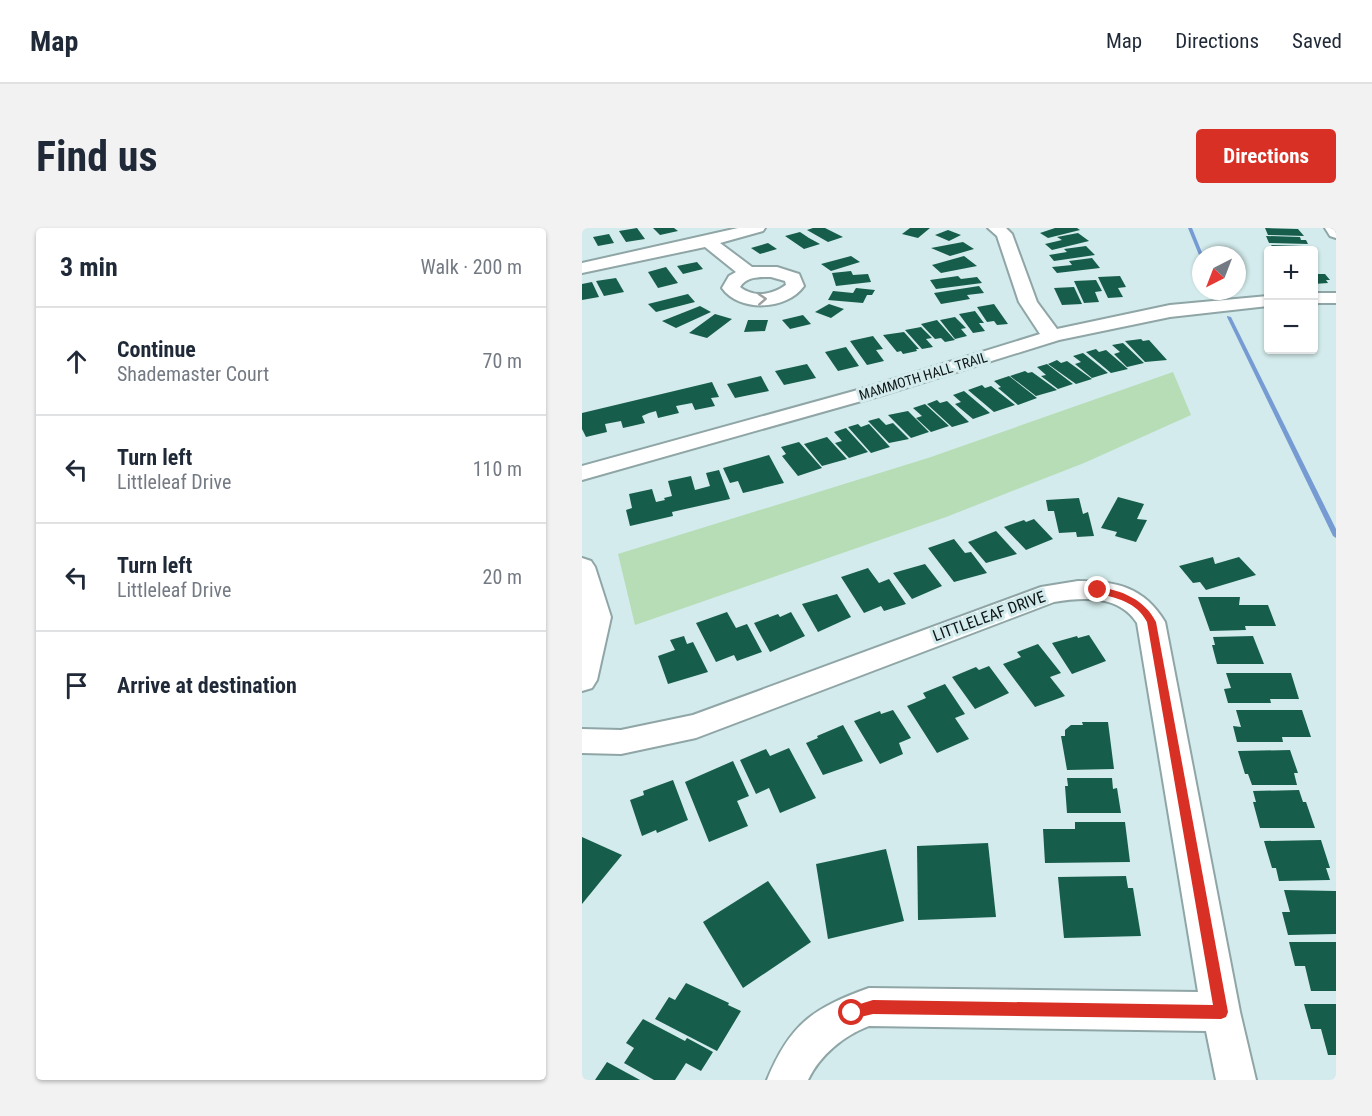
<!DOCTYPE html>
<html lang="en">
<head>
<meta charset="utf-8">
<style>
  :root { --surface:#fff; --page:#f2f2f3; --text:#1f2937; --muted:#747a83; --line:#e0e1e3; --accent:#d93025 }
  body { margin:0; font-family:"Roboto Condensed",sans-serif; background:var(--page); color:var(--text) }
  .controls { position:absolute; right:18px; top:18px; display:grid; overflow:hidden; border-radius:6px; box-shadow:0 2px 4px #0004 }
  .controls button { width:54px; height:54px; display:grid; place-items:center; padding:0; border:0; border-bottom:2px solid var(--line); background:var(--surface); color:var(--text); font:30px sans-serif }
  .compass { position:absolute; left:610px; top:18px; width:54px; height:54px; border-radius:50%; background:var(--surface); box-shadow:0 2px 4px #0004; rotate:222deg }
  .stop { position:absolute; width:18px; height:18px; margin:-14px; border:4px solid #d93025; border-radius:50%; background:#fff }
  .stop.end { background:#d93025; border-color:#fff; box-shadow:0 2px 6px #0008 }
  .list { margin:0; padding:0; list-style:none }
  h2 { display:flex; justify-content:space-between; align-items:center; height:78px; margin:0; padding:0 24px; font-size:26px }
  h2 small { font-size:20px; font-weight:400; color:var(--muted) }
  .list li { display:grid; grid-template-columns:39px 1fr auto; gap:18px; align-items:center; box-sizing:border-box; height:108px; padding:0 24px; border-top:2px solid var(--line) }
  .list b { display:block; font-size:22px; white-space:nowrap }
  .list p { margin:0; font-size:20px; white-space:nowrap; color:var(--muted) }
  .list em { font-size:20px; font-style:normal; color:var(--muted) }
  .icon { flex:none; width:33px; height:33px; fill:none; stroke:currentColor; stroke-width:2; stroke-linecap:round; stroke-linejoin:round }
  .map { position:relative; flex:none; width:754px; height:852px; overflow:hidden; border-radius:6px }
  header { display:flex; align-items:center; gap:36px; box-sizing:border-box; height:84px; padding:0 30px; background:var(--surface); border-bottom:2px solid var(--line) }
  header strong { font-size:28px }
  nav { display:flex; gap:33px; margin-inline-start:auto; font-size:21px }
  .intro { display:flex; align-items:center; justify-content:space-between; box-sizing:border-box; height:144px; padding:0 36px }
  h1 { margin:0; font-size:42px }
  .button { padding:15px 27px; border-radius:6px; background:var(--accent); color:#fff; font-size:21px; font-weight:700 }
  main { display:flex; gap:36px; padding:0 36px }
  aside { flex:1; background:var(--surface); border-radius:6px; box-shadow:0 2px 4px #0004 }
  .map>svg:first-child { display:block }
</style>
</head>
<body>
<header>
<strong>Map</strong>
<nav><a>Map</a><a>Directions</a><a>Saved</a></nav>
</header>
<div class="intro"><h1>Find us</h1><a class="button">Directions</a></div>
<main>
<aside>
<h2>3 min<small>Walk · 200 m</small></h2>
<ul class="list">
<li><svg class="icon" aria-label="ahead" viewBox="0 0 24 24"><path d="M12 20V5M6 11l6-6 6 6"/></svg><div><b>Continue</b><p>Shademaster Court</p></div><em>70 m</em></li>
<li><svg class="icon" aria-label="left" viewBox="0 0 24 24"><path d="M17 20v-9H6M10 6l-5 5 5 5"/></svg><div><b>Turn left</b><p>Littleleaf Drive</p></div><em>110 m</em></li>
<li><svg class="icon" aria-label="left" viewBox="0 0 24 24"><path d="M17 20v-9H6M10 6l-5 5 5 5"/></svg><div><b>Turn left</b><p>Littleleaf Drive</p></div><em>20 m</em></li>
<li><svg class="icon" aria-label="arrive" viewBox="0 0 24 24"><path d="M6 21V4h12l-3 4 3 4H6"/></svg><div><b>Arrive at destination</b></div></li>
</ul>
</aside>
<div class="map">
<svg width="754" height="852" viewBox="0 0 754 852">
  <rect width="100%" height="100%" fill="#d3ebec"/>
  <path fill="#b6ddb5" d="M591,144L609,187L502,235L364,289L53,397L36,326L346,230Z"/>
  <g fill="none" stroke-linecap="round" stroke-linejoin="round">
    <g fill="#769bd2" fill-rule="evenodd">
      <path d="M606,0H610L621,27H619V28L617,27Z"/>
      <path d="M645,88L649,89L754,301V310L751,308L645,89Z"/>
    </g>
  </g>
  <g fill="#175d4b">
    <path d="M55,0L63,11L44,14L37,3Z"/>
    <path d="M71,0H92L96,3L78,7Z"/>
    <path d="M231,0H243L261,9L246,14L225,2Z"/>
    <path d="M328,0H348L336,10L320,6Z"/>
    <path d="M473,0H495L498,2L466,10L458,5Z"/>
    <path d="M683,0L716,1L722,8L686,7Z"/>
    <path d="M366,2L379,7L367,13L353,7Z"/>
    <path d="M218,4L227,10L238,16L222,21L203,8Z"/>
    <path d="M496,5L507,13L470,22L463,16L480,12L475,9Z"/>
    <path d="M27,6L32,15L16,18L11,9Z"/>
    <path d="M684,8L718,9L719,12H724L726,16L687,15Z"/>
    <path d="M381,14L392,21L368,28L349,20Z"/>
    <path d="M186,15L195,21L178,26L169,20Z"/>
    <path d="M689,17L722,18L729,22H693Z"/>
    <path d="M504,18L513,27L472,33L467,27L485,24L482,21Z"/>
    <path d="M269,28L278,34L249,43L239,36Z"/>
    <path d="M382,28L395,38L359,45L350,37Z"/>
    <path d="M510,30L518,40L475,45L470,39L490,37L487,33Z"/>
    <path d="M115,34L121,41L101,46L95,38Z"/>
    <path d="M84,39L96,55L76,60L66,44Z"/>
    <path d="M269,43L271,47L286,46L289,54L254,58L250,45Z"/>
    <path d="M732,46H743L748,52H744L746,55L732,56Z"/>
    <path d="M376,48L379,51L395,49L400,55L354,61L348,52Z"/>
    <path d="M538,48L544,59L536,60L541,69L526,70L516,49Z"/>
    <path d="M34,50L42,64L22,68L14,53Z"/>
    <path d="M514,52L520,63L513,64L517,74L502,75L492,53Z"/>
    <path d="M10,54L17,69L0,72V56Z"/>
    <path d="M397,58L402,65L385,67L388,71L359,76L352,65Z"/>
    <path d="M492,59L500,76L480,77L472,60Z"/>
    <path d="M274,60L293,62L290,67H285L281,75L246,72L251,63L271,65Z"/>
    <path d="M106,66L113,74L74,84L66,76Z"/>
    <path d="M247,76L262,81L249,90L233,84Z"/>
    <path d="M412,76L426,96L415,97L412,93L405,94L395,79Z"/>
    <path d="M118,78L129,84L94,100L80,93Z"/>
    <path d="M393,83L402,95H397L403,103L391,105L377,86Z"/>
    <path d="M133,86L150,91L125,110L107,105Z"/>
    <path d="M221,87L229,96L208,101L200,92Z"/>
    <path d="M373,89L384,100L379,101L385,108L373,111L358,92Z"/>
    <path d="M166,92H186L183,103L162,104Z"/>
    <path d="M355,92L371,110L373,112L363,114L359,110L353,111L339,96Z"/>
    <path d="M339,99L350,110L344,111L351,119L340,121L323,102Z"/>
    <path d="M322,104L337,121H334L335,123L321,126L319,123L315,124L301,107Z"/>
    <path d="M291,108L301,121L294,122L302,133L285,137L268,113Z"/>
    <path d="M559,111L561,113L567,112L585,132L563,134L543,113Z"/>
    <path d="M541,115L562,135L545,139L532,126L538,124L530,117Z"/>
    <path d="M264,119L277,138L256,143L243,124Z"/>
    <path d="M514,121L517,124L524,122L546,141L529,145L504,124Z"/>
    <path d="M501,125L526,145L510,150L493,136L499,134L491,128Z"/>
    <path d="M475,132L479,135L485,133L510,151L494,156L466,136Z"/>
    <path d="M225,136L234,150L202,157L193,143Z"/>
    <path d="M465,136L491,156L476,161L459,148L464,147L455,139Z"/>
    <path d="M443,143L446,145L450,144L475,162L454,168L428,148Z"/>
    <path d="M179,148L187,163L153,170L145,156Z"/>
    <path d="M427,148L455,170L436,177L416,160L419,159L412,153Z"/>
    <path d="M130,154L137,169L129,170L133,178L113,182L110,175L94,178L97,185L76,190L74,183L67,185L60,188L63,195L41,200L39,193L23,196L25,204L4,209L0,201V185Z"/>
    <path d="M400,157L403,160L409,158L433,177L412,184L386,162Z"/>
    <path d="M382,163L408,185L391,191L373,176L379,174L371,167Z"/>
    <path d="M355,172L358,175L365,173L387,194L370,199L345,176Z"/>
    <path d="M343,176L367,198L349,204L334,190L340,188L331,180Z"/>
    <path d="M326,183L347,204L329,210L306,187Z"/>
    <path d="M297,190L304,197L311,195L327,211L307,215L286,193Z"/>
    <path d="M276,196L279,199L287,196L308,219L289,225L266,199Z"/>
    <path d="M264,200L286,224L267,230L253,215L260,213L252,204Z"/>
    <path d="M245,209L265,231L240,238L222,216Z"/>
    <path d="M217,214L240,240L216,248L200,228L204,226L199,219Z"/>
    <path d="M187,227L202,255L161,265L156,253L148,255L141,240Z"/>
    <path d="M137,242L148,271L90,284L91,288L48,298L44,282L50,280L47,266L70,261L74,274L83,272L82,270L90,268L86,253L109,248L113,262L128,258L124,245Z"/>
    <path d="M536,269L562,276L555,291L565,292L554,314L533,308L535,304L519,300Z"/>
    <path d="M497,270L501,286L506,284L512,308L495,309L494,304L477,305L472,283H466L464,272Z"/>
    <path d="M452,291L471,311L444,322L422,299L442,292L444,294Z"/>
    <path d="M414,303L435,326L404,335L386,314Z"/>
    <path d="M372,311L383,325L389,324L405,345L372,354L346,320Z"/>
    <path d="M631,329L633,336L657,329L674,347L624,362L618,354L611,355L597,338Z"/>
    <path d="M343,336L360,358L330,371L311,345Z"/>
    <path d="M286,340L297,355L307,351L324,376L302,383L299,378L282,385L259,349Z"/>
    <path d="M255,366L269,389L236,404L220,376Z"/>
    <path d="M616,369H658L657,377H686L694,398H663L664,402L628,403Z"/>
    <path d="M145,384L154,400L165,396L180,424L155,433L152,427L134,434L114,395Z"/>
    <path d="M209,384L223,408L188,424L172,395L196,386L198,389Z"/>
    <path d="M507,407L524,433L490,446L470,415L495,408L496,410Z"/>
    <path d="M102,408L105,416L111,414L126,444L86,456L76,428L93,422L88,412Z"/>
    <path d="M671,408L682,436H635L630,417H633L631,409Z"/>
    <path d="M456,416L479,445L468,449L483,468L453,479L421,436L439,429L435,424Z"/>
    <path d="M407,438L427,465L393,481L370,449L394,439L397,442Z"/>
    <path d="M644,445H709L717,471H688L689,475H646L642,461L649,460Z"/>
    <path d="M363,456L383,486L373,490L387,511L355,525L325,478L344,470L341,465Z"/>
    <path d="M311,482L329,510L317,515L321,526L298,536L272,493L298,483L299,486Z"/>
    <path d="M654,482H720L729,509H700L701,514H655L651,498L659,499Z"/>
    <path d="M500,494H526L532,541L485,542L479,508H483V502L489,497H501Z"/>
    <path d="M261,497L281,533L241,547L224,515L236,510L235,508Z"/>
    <path d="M207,520L234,570L198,585L187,560L174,566L158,532L184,521L188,528Z"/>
    <path d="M708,522L716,545H712L715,557H670L666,546H663L656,523Z"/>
    <path d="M151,533L167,568L155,573L166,598L127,614L103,554Z"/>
    <path d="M485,550H530L531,561L535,560L539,585H485L483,558H486Z"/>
    <path d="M91,552L106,592L75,605L74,602L60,608L48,572L62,567L61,563Z"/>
    <path d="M717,562L721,574H724L733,600H678L671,574H674L671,563Z"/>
    <path d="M493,594H543L548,634L463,635L461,601H493Z"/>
    <path d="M0,609L40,627L0,676Z"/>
    <path d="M739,612L748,640H744L748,652L697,653L694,640H690L682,613Z"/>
    <path d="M406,615L414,689L336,692L335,618Z"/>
    <path d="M304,621L322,693L246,711L234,636Z"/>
    <path d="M544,648L546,660H551L559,708L482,710L476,649Z"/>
    <path d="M186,653L229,714L161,760L121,694Z"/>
    <path d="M702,662L754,663V706L706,707L700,684H708Z"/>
    <path d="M707,714H754V763H729L723,738H713Z"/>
    <path d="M104,755L147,775L146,777L159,783L135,823L73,791L87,769L93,772Z"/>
    <path d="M722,776H754V827H746L739,801H729Z"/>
    <path d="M61,791L103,813L105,810L131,824L119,843L104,835L93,852H72L42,835L52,820L44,815Z"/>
    <path d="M25,834L58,852H13Z"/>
  </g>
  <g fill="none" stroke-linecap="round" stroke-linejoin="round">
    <g stroke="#8fa5a6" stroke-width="4">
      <g id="minor">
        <path d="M156,0H183L181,3L138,15L170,39H195L217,46L222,58C205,82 158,85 140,60L147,48L154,44L123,19L0,45V35ZM189,49L203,53L204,57C190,67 172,70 158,59C165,48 178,49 189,49Z"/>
        <path d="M406,0H424L430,6L455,74L475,101L588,77L686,68V78L588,89L477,112L297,168L0,252V238L283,160L458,106L437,74L415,8Z"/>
        <path d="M743,0H754V10L748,8Z"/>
        <rect x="732" y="65" width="22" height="10"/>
        <path d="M0,330L9,333L13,339L29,389L15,452L10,460L0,463Z"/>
        <path d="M496,353C534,353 562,359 583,394L658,784L674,852H634L624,803L287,798C261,808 238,827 226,852H185C208,796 231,780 287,760L616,764L555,395C537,367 502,369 472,374L114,510L39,526L0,525V501L39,502L111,487L459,359Z"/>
      </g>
    </g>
    <use href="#minor" fill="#fff" fill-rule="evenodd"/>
  </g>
  <defs><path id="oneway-chevron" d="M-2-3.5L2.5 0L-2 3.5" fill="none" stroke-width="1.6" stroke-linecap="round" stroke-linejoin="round" transform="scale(1.5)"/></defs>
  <use stroke="#9ea1a2" href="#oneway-chevron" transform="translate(180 71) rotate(-3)"/>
  <path fill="#d93025" d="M516,359C540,362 563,372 574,394L646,784L644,789L639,791L291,786L270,791L265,789L263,785L265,780L291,772L631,777L565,394C555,374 533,369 513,365V360Z"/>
  <g text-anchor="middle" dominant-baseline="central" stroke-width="6" stroke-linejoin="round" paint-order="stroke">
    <g font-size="14" fill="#0d1516" stroke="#d3ebec">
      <text transform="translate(341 148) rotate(-17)">MAMMOTH HALL TRAIL</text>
    </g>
    <g font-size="16" fill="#0d1516" stroke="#d3ebec">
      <text transform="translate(407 388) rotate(-20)">LITTLELEAF DRIVE</text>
    </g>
  </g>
</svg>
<div class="controls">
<button>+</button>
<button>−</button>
</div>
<svg class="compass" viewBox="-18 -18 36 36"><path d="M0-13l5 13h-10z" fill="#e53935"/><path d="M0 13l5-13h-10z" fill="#747a83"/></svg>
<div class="stop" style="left:270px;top:785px"></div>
<div class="stop end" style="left:516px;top:362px"></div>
</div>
</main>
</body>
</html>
